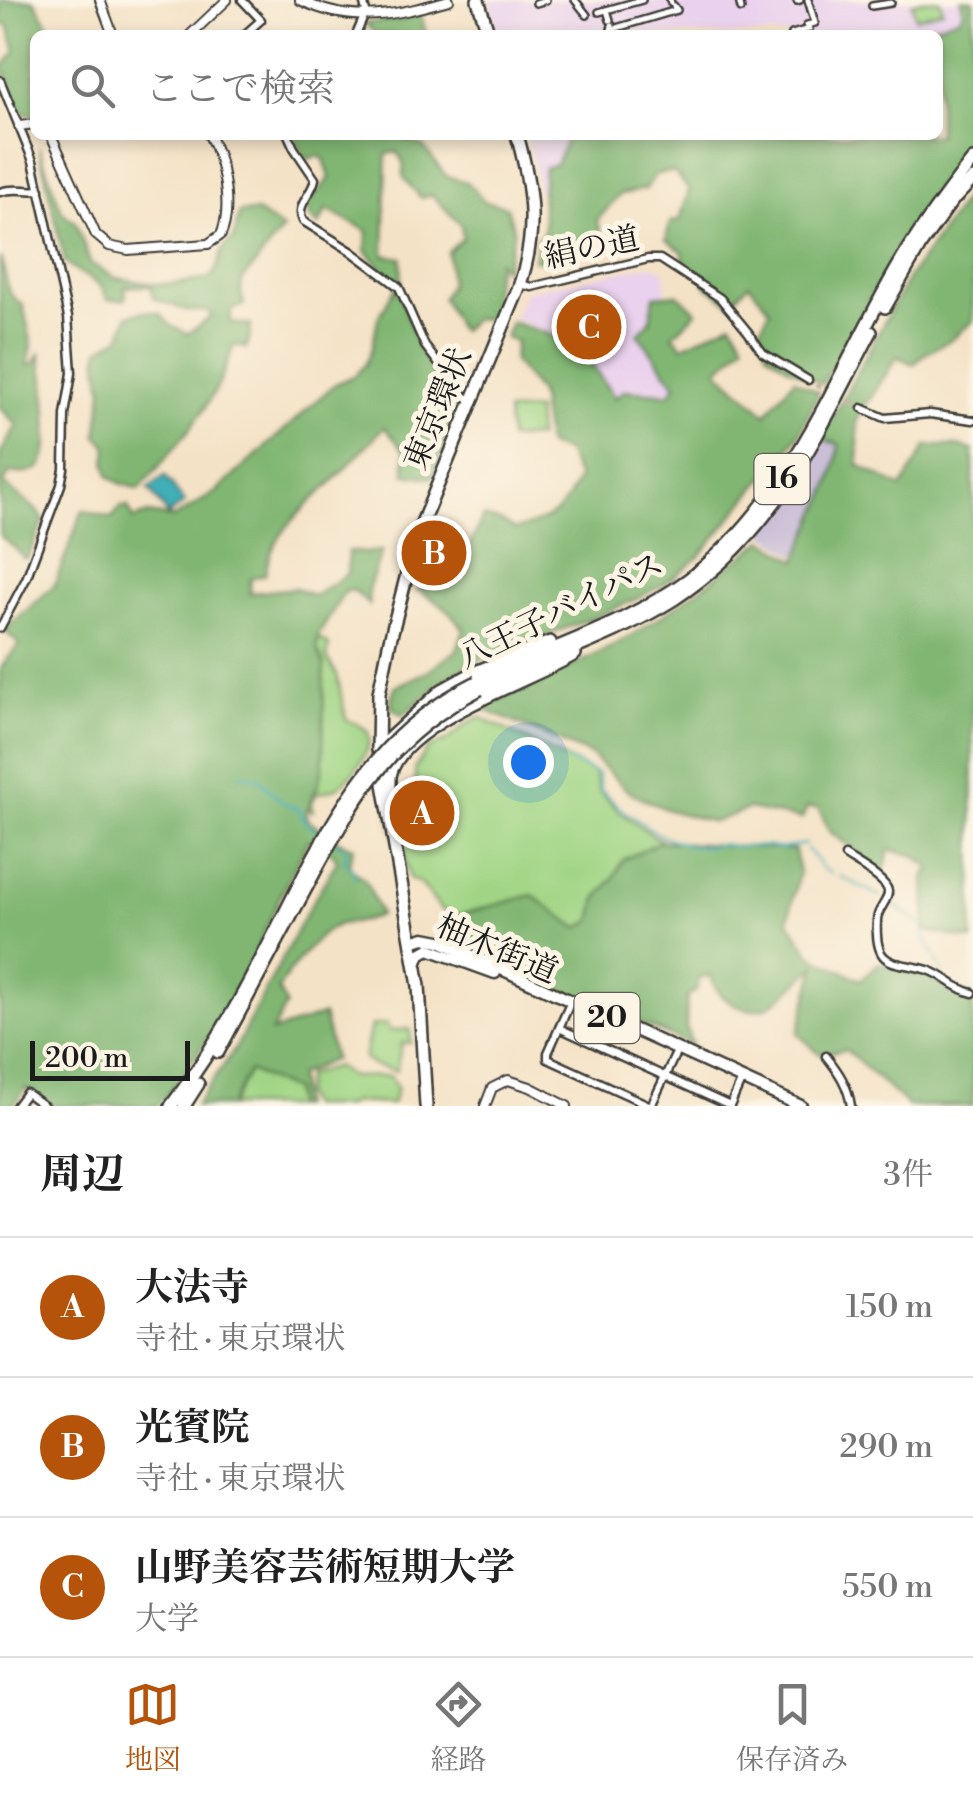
<!DOCTYPE html>
<html lang="ja">
<head>
<meta charset="utf-8">
<style>
  :root { --surface:#fff; --page:#f2f2f2; --text:#222; --muted:#767676; --line:#e0e0e0; --accent:#b45309 }
  body { margin:0; font-family:"Libre Bodoni","Noto Serif JP",serif; background:var(--page); color:var(--text) }
  .scale { position:absolute; left:30px; bottom:25px; width:160px; box-sizing:border-box; padding-left:10px; border:5px solid #1c1c1c; border-top:0; font-size:28px; line-height:35px; white-space:nowrap; color:#1c1c1c; -webkit-text-stroke:8px #fcf5e5; paint-order:stroke }
  .you { position:absolute; left:528px; top:762px; width:35px; height:35px; margin:-25px; border:8px solid #fff; border-radius:50%; background:#1a73e8; box-shadow:0 0 0 15px #1a73e833 }
  .badge { display:grid; place-items:center; width:65px; height:65px; border-radius:50%; background:var(--accent); color:#fff; font-size:32px; font-weight:700 }
  .pin { position:absolute; translate:-50% -50%; border:5px solid #fff; box-shadow:0 2px 10px #0006 }
  .list { margin:0; padding:0; list-style:none }
  h2 { display:flex; justify-content:space-between; align-items:center; height:130px; margin:0; padding:0 40px; font-size:42px }
  h2 small { font-size:32px; font-weight:400; color:var(--muted) }
  .list li { display:grid; grid-template-columns:65px 1fr auto; gap:30px; align-items:center; box-sizing:border-box; height:140px; padding:0 40px; border-top:2px solid var(--line) }
  .list b { display:block; font-size:38px; white-space:nowrap }
  .list p { margin:0; font-size:32px; white-space:nowrap; color:var(--muted) }
  .list em { font-size:32px; font-style:normal; color:var(--muted) }
  .icon { flex:none; width:55px; height:55px; fill:none; stroke:currentColor; stroke-width:2; stroke-linecap:round; stroke-linejoin:round }
  .map { position:relative; flex:none; width:973px; height:1106px; overflow:hidden }
  .search { position:absolute; background:var(--surface); box-shadow:0 5px 15px #0003; left:30px; right:30px; top:30px; height:110px; display:flex; align-items:center; gap:25px; box-sizing:border-box; padding:0 35px; border-radius:15px; color:var(--muted); font-size:38px }
  .sheet { height:550px; background:var(--surface) }
  nav { display:flex; justify-content:space-around; align-items:center; box-sizing:border-box; height:140px; border-top:2px solid var(--line); background:var(--surface); font-size:28px; color:var(--muted) }
  nav a { display:grid; justify-items:center; gap:5px }
  nav .on { color:var(--accent) }
  .map>svg:first-child { display:block }
</style>
</head>
<body>
<div class="map">
<svg width="973" height="1106" viewBox="0 0 973 1106">
  <rect width="100%" height="100%" fill="#fcf5e5"/>
  <filter id="ink" filterUnits="userSpaceOnUse"><feTurbulence type="fractalNoise" baseFrequency=".01" numOctaves="2"/><feDisplacementMap in="SourceGraphic" scale="20" xChannelSelector="R" yChannelSelector="G"/><feConvolveMatrix kernelMatrix="1 2 1 2 8 2 1 2 1" color-interpolation-filters="sRGB"/></filter>
  <filter id="wash" filterUnits="userSpaceOnUse"><feTurbulence type="fractalNoise" baseFrequency=".0048" numOctaves="4" result="noise"/><feDisplacementMap in="SourceGraphic" scale="40" xChannelSelector="R" yChannelSelector="G"/><feGaussianBlur stdDeviation="2.25" result="paint"/><feColorMatrix in="noise" values="0 0 0 0 0 0 0 0 0 0 0 0 0 0 0 0 0 1.4 0 .05"/><feComposite in="paint" operator="in"/></filter>
  <g filter="url(#wash)">
    <rect width="100%" height="100%" fill="#f4e2c6"/>
    <g fill="#ead1ed">
      <path d="M489,0H973V90L938,35H500Z"/>
      <path d="M528,135H669L598,177L539,191Z"/>
      <path d="M651,265L665,271V295H653L649,320L637,333L675,385L670,392L625,389L615,397L586,356L554,335L513,318L525,293L530,290Z"/>
    </g>
    <path fill="#cabfd7" d="M821,439L839,444L837,465L829,490L799,554L795,555L762,532L797,484Z"/>
    <g fill="#a1d585" stroke="#5e7850" stroke-width="2.5">
      <path d="M923,0H940L943,10L916,18L912,3Z"/>
      <path d="M536,410L538,437L509,439L507,412Z"/>
      <path d="M300,626L329,645L327,658L337,675L346,719C352,723 363,725 367,731C377,746 351,778 339,786C332,791 324,791 316,794L312,803L313,811L289,796Z"/>
      <path d="M480,717L594,773L599,790L619,811L661,841L623,860L613,879L597,899L592,922L577,928L532,895L460,915L441,910L422,885L409,878L399,826L407,797L416,796L415,768L428,749L448,740L469,722Z"/>
      <path d="M387,1024L389,1031L410,1029L411,1043H402L396,1071L372,1065L364,1058L371,1026Z"/>
      <path d="M337,1067L351,1077L390,1076L397,1088L392,1104L352,1102L347,1106H309L303,1095L306,1075Z"/>
      <path d="M248,1071L293,1090L295,1106H231Z"/>
    </g>
    <g fill="#80b672" stroke="#4e6947" stroke-width="2.5">
      <path d="M0,0H34L54,35H35V116L22,113L3,67L16,51L8,25H0Z"/>
      <path d="M961,0H973V136L888,266L838,359L822,384L788,367L767,352L760,329L770,309L749,284L730,303L704,284L707,279L683,261V252L666,240L670,222L680,220L689,190L674,172L655,174L646,189L621,194L597,220L602,235L580,248L579,256L550,263L534,259L538,237L544,233L542,201L544,168L556,164L568,135H938V35H904L959,18L963,12Z"/>
      <path d="M421,14L425,31L429,35H376L365,23L401,20Z"/>
      <path d="M292,135H403L404,139L423,146L446,176L467,182L484,201L507,207L514,231L505,270L498,261L493,291V318L474,319L460,331L442,298L450,284L448,252L463,238L461,225L432,195L421,198L404,178L403,162L397,152L387,154L384,255L402,258L401,285L381,268L366,251L368,231L326,210L319,226L309,217L307,204L330,178L324,159L318,156L307,159Z"/>
      <path d="M39,148L62,212L76,223L90,263L116,278L154,284L180,283L208,279L215,272L224,247L234,238L239,213L257,212L283,229L242,281L241,291L244,305L231,310V323L251,325L249,340L246,348L234,345C229,357 225,370 220,382C200,421 168,456 139,489L120,483L109,476L106,463L108,447L97,436L103,391L98,357L100,349L121,336L128,315L144,311L160,313L170,325L188,334L212,316L207,311H188L153,298L151,286L125,287L126,299L108,300L101,286L65,263Z"/>
      <path d="M973,187V321L952,339L925,354L914,364L897,357L857,419L859,465L902,488L926,446H958L973,450L972,940L926,931L925,877L930,867L913,855L889,850L884,872L830,832L818,808H807L802,819L749,809L713,822L668,810L629,792L591,755L483,709C526,685 573,668 616,644C669,615 716,576 764,540L797,561C812,521 835,487 839,444L821,439L908,278Z"/>
      <path d="M0,257C11,284 0,289 23,305L32,345L28,365L34,364L40,354C44,376 55,451 40,467C31,475 20,473 9,473L4,484C17,498 36,504 44,521L27,559L23,558L17,550L0,536V454L17,425L0,408Z"/>
      <path d="M396,287C405,304 408,322 416,339C427,363 446,384 461,405L432,478L405,474V451L384,427C367,445 351,463 334,480C306,507 270,534 265,575L251,578L250,593L296,588L314,596L347,574L348,551L365,553L382,551L368,590L369,605L353,590L344,592L318,636L317,648L324,665L323,767L317,788L306,813L307,819L338,841L354,847L349,863L351,869L366,881L380,914C369,923 354,921 340,924C319,930 290,970 278,989L286,1005L272,1032L323,1015L334,1059L298,1075L301,1106H295L293,1090L249,1071L230,1106H195L235,1049L306,913L337,861L333,853L309,840C287,878 271,918 253,958C232,1005 191,1068 157,1106H51L26,1088L13,1106H0V669L19,644L4,630L54,586L83,510L112,518L120,507H128L134,519L148,514L174,518L216,492L335,384L354,376L365,365L372,348L378,318Z"/>
      <path d="M678,294L697,312L673,335L683,346L732,322L745,343L718,370L766,414L794,379L819,392L798,436L699,557L666,583L637,599L593,618L472,663L446,679L403,715L392,708L391,698L395,687L430,670L457,650L464,629L446,608L417,589L456,575L483,517L500,521L515,530C552,518 562,515 578,478L566,452L547,446L539,393L513,361L516,341L505,337L511,322L554,336L585,356L615,398L625,390L670,394L676,385L638,334L650,321L654,296Z"/>
      <path d="M661,841L795,850L799,872L788,920L812,956L861,980L879,963L935,980L944,988L973,1003V1106H908L846,1050L820,1054L798,1034L816,966C805,975 779,1002 767,1007C742,1017 718,998 710,976L700,977L696,991L687,996L686,1027L692,1045L572,995L470,948L454,930L460,924L459,915L532,895L578,928L592,921L597,899L613,879L623,860Z"/>
    </g>
    <path fill="#3fafb7" stroke="#2e666a" stroke-width="2.5" d="M165,476L185,503L168,515L148,488Z"/>
    <g fill="none" stroke-linecap="round" stroke-linejoin="round">
      <g stroke="#3fafb7" stroke-width="2.5">
        <path d="M567,760L598,774L600,789L620,808L661,836L688,845L706,847L723,844L737,847L767,846L781,849L805,844"/>
        <path d="M238,773L258,778L282,802L299,809L305,823L322,833"/>
        <path d="M337,844L347,849L344,863L353,869L355,878"/>
        <path d="M807,849L822,868L831,874"/>
        <path d="M839,876L880,896"/>
        <path d="M888,901L922,925L926,940L943,973"/>
        <path d="M886,962L897,967L922,972"/>
        <path d="M951,987L973,997"/>
      </g>
    </g>
  </g>
  <g filter="url(#ink)">
    <g fill="none" stroke-linecap="round" stroke-linejoin="round">
      <path stroke="#c9baa4" stroke-width="6" stroke-dasharray="6 3" stroke-linecap="butt" d="M808,380L862,408"/>
      <g stroke="#3c3a36" stroke-width="10">
        <g id="pedestrian">
          <path d="M575,0L587,15"/>
          <path d="M670,0L671,3"/>
          <path d="M739,0L741,9"/>
          <path d="M797,1L800,0"/>
          <path d="M536,3L546,0"/>
          <path d="M872,6L891,3"/>
          <path d="M607,10L610,20"/>
          <path d="M599,12L642,0"/>
          <path d="M613,29L677,10L674,6"/>
          <path d="M792,34L809,29L807,25L815,23L808,0"/>
          <path d="M610,35L612,25"/>
        </g>
      </g>
      <g stroke="#3c3a36" stroke-width="11">
        <g id="minor">
          <path d="M242,0L261,20L244,35"/>
          <path d="M356,35L366,12L363,0"/>
          <path d="M0,80L33,161L68,317L72,373L65,415L64,469L61,485L26,579L0,628"/>
          <path d="M288,135L294,148L315,179C312,195 295,205 303,221L351,251L399,287L425,346L460,392L471,401"/>
          <path d="M0,192C16,187 25,192 40,190"/>
          <path d="M520,284L532,287L648,259H660L720,298L748,332L763,353L808,380"/>
          <path d="M862,408L885,418L930,414L973,420"/>
          <path d="M845,856C855,863 886,879 888,891C889,901 877,909 877,920C874,972 895,959 931,971C946,977 957,990 973,993"/>
          <path d="M571,1001L548,1053V1059L651,1106L675,1055"/>
          <path d="M559,1028L730,1106L742,1079"/>
          <path d="M826,1056C839,1072 848,1086 851,1106"/>
          <path d="M16,1106L26,1093L44,1106"/>
        </g>
      </g>
      <g stroke="#3c3a36" stroke-width="12">
        <g id="tertiary">
          <path d="M100,0L113,35"/>
          <path d="M300,0C353,26 395,15 449,0"/>
          <path d="M190,35L227,0"/>
          <path d="M19,126L35,124"/>
          <path d="M51,135L96,235L109,246L128,250L208,244L221,235C233,207 223,160 209,135"/>
          <path d="M485,1106L492,1088L508,1080L530,1087L567,1106"/>
        </g>
      </g>
      <g stroke="#3c3a36" stroke-width="15">
        <g id="primary">
          <path d="M412,942L424,938L440,941L801,1106"/>
          <path d="M416,965L420,954L429,949L495,973"/>
        </g>
      </g>
      <g stroke="#3c3a36" stroke-width="16">
        <g id="trunk">
          <path d="M478,0L489,35"/>
          <path d="M955,198L973,179"/>
          <path d="M885,307L921,244L958,192"/>
          <path d="M477,682C547,648 626,626 689,579C789,503 832,385 891,279C914,237 943,198 973,160"/>
          <path d="M480,689C544,658 614,637 674,599C776,533 817,434 871,332"/>
          <path d="M378,749L442,690L473,673L550,642"/>
          <path d="M390,791C390,790 390,777 390,776C401,722 531,681 575,654"/>
          <path d="M218,1052L313,875"/>
          <path d="M171,1106C227,1033 266,950 307,869"/>
          <path d="M184,1106L198,1084"/>
          <path d="M426,1106L419,986L378,749L379,693L390,640L417,535L518,290C538,234 533,191 517,135"/>
        </g>
      </g>
      <use href="#pedestrian" stroke="#fff" stroke-width="5"/>
      <use href="#minor" stroke="#fff" stroke-width="6"/>
      <use href="#tertiary" stroke="#fff" stroke-width="8"/>
      <use href="#primary" stroke="#fff" stroke-width="10"/>
      <use href="#trunk" stroke="#fff" stroke-width="11"/>
      <g stroke="#3c3a36" stroke-width="16" stroke-linecap="butt">
        <g id="trunk-bridge">
          <path d="M307,869C352,786 390,726 477,682"/>
          <path d="M313,875C357,792 394,734 480,689"/>
        </g>
      </g>
      <use href="#trunk-bridge" stroke="#fff" stroke-width="11"/>
    </g>
  </g>
  <g text-anchor="middle" dominant-baseline="central" stroke-width="10" stroke-linejoin="round" paint-order="stroke">
    <g fill="#fcf5e5" stroke="#5f5d58" stroke-width="2.5">
      <rect x="754.5" y="454" width="55" height="50" rx="8"/>
      <rect x="574.5" y="993" width="65" height="50" rx="8"/>
    </g>
    <g font-size="30" font-weight="bold" fill="#1c1c1c">
      <text x="782" y="479">16</text>
      <text x="607" y="1018">20</text>
    </g>
    <g font-size="32" fill="#1c1c1c" stroke="#fcf5e5">
      <text transform="translate(592 248) rotate(-12)">絹の道</text>
      <text transform="translate(438 409) rotate(-68)">東京環状</text>
      <text transform="translate(561 611) rotate(-26)">八王子バイパス</text>
      <text transform="translate(497 949) rotate(23)">柚木街道</text>
    </g>
  </g>
</svg>
<div class="scale">200 m</div>
<div class="you"></div>
<div class="pin badge" style="left:422px;top:813px">A</div>
<div class="pin badge" style="left:434px;top:553px">B</div>
<div class="pin badge" style="left:589px;top:327px">C</div>
<div class="search"><svg class="icon" aria-label="search" viewBox="0 0 24 24"><circle cx="10" cy="10" r="6"/><path d="M15 15l6 6"/></svg>ここで検索</div>
</div>
<section class="sheet">
<h2>周辺<small>3件</small></h2>
<ul class="list">
<li><span class="badge">A</span><div><b>大法寺</b><p>寺社 · 東京環状</p></div><em>150 m</em></li>
<li><span class="badge">B</span><div><b>光賓院</b><p>寺社 · 東京環状</p></div><em>290 m</em></li>
<li><span class="badge">C</span><div><b>山野美容芸術短期大学</b><p>大学</p></div><em>550 m</em></li>
</ul>
</section>
<nav>
<a class="on"><svg class="icon" aria-label="map" viewBox="0 0 24 24"><path d="M3 6l6-2 6 2 6-2v14l-6 2-6-2-6 2zM9 4v14M15 6v14"/></svg>地図</a>
<a><svg class="icon" aria-label="directions" viewBox="0 0 24 24"><path d="M12 3l9 9-9 9-9-9zM9 14v-3h6M13 9l2 2-2 2"/></svg>経路</a>
<a><svg class="icon" aria-label="saved" viewBox="0 0 24 24"><path d="M7 4h10v16l-5-4-5 4z"/></svg>保存済み</a>
</nav>
</body>
</html>
